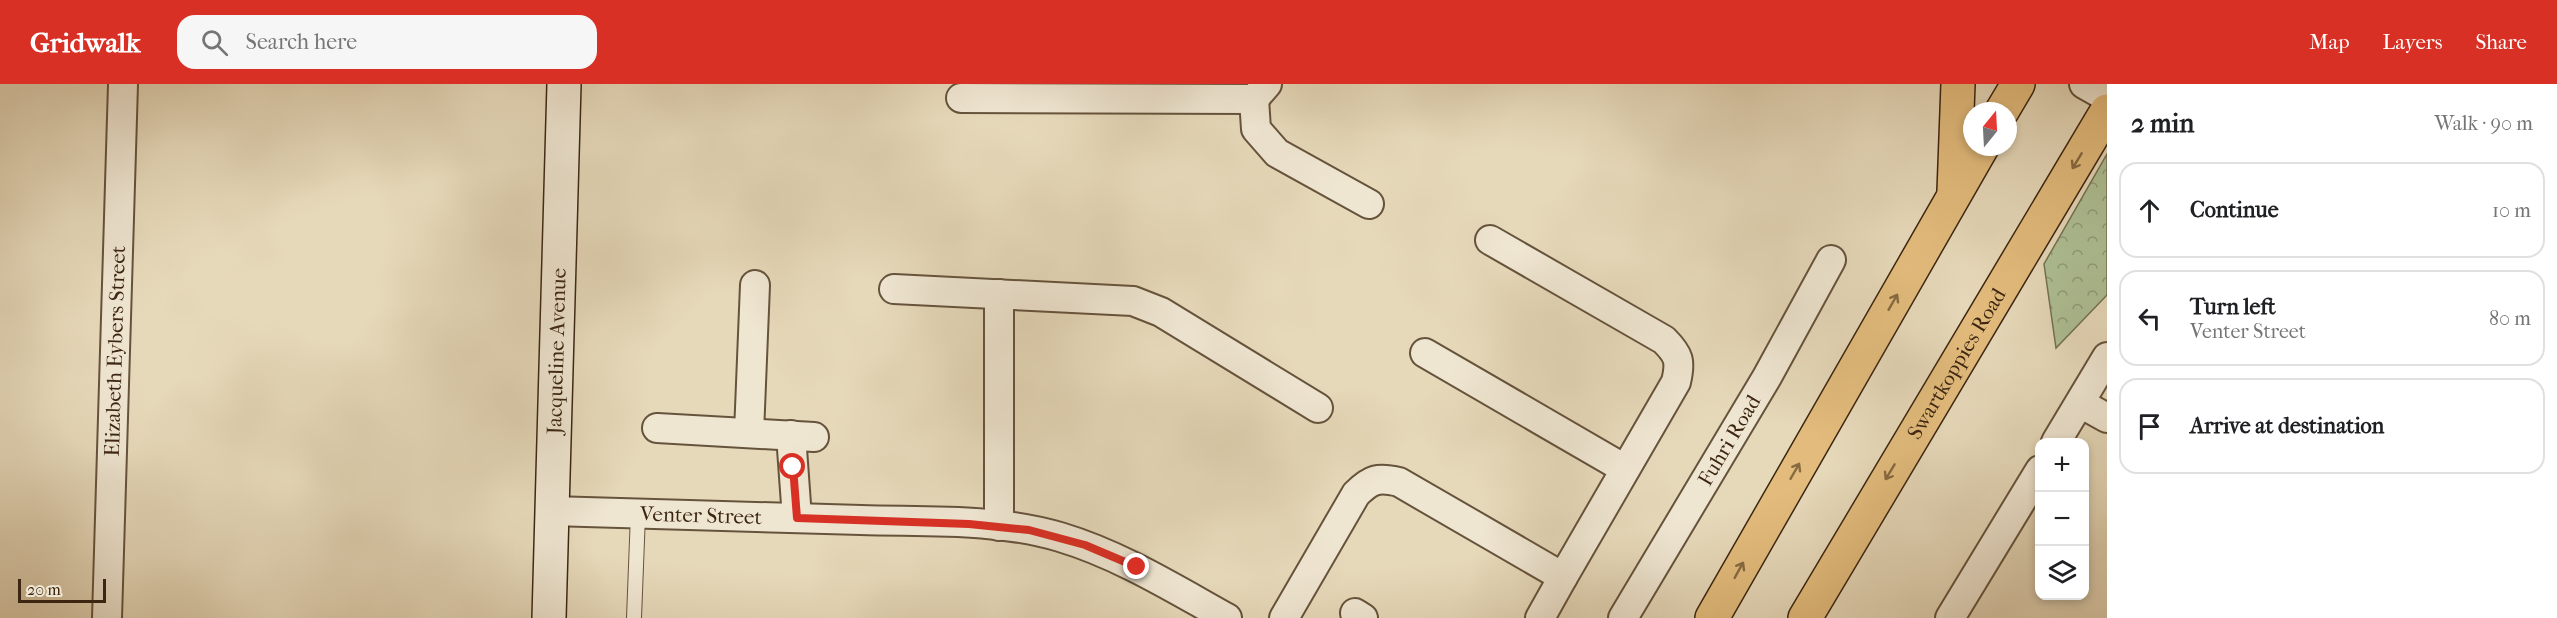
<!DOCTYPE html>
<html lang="en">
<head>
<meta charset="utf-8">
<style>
  :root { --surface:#fff; --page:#f6f6f6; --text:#202124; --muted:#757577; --line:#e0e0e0; --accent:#d93025 }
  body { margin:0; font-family:"IM FELL French Canon",serif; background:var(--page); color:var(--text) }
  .controls { position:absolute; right:18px; bottom:18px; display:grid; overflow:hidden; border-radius:12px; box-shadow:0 3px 9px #0003 }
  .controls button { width:54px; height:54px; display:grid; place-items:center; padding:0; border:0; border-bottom:2px solid var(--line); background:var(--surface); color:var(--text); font:30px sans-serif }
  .compass { position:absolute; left:1963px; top:18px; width:54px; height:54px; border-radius:50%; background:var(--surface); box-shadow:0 3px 9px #0003; rotate:18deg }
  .scale { position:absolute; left:18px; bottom:15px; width:88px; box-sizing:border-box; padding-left:6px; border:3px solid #3c2612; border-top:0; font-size:16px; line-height:21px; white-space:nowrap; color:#3c2612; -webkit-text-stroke:4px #efe6d2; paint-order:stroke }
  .stop { position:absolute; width:18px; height:18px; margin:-14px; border:4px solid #d93025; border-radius:50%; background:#fff }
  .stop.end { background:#d93025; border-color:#fff; box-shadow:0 2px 6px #0008 }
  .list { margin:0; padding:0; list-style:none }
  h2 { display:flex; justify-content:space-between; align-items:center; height:78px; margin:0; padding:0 24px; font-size:26px }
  h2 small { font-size:20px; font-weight:400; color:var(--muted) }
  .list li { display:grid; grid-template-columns:39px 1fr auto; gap:18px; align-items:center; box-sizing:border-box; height:96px; margin:0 12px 12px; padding:0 12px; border:2px solid var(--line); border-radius:18px }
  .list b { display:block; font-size:22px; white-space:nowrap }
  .list p { margin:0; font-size:20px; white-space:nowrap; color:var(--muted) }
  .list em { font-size:20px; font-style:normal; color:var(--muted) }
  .icon { flex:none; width:33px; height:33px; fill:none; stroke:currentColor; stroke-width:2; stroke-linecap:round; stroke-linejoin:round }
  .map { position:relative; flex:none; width:2107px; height:534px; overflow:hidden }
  header { display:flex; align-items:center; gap:36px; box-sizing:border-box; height:84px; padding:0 30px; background:var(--accent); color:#fff }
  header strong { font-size:28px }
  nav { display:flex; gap:33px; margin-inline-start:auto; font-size:21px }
  .search { width:420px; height:54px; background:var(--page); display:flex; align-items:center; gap:15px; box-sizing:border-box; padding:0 21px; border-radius:18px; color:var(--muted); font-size:22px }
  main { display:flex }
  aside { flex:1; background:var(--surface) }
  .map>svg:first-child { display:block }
</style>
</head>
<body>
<header>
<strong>Gridwalk</strong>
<div class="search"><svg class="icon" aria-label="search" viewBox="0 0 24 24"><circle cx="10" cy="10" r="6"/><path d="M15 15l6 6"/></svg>Search here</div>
<nav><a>Map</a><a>Layers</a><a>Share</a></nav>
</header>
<main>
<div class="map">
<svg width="2107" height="534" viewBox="0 0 2107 534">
  <defs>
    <pattern id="forest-crowns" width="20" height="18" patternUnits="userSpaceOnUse" patternTransform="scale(1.5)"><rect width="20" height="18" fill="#aec095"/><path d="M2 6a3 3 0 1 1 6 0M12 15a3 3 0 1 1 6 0" fill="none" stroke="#8f9c78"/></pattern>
  </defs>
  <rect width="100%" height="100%" fill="#e6d9ba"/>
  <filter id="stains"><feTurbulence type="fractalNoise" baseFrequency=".00333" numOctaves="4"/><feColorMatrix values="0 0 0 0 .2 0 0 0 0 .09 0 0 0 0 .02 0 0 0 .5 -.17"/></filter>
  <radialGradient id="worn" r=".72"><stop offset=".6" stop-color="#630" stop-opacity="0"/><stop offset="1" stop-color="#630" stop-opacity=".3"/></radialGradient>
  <path fill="url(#forest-crowns)" stroke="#757354" stroke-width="1.5" d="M2107,70V211L2056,264L2044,180Z"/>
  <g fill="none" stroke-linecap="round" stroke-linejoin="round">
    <g stroke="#66533c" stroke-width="16">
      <path id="lane" d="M634,534L638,430"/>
    </g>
    <g stroke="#66533c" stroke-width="32">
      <g id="street">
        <path d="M2084,0L2107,13"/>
        <path d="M961,14L1254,15L1267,0"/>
        <path d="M1254,15L1256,45L1277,69L1369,120"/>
        <path d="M894,205L1133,217L1161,228L1318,324"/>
        <path d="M999,210V442"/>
        <path d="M1425,269L1625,385"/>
        <path d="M2080,319L2107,334"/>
        <path d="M657,344L814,353"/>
        <path d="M749,349L755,201"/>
        <path d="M791,351L797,434"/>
        <path d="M2056,358L2107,273"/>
        <path id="s1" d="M551,427C654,430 758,433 861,436C926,438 996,434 1060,453C1120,471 1173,504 1227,534"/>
        <path d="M1355,529L1363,534"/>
        <path id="s2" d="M107,534L123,0"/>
        <path d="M1284,534L1356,410C1371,395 1378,393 1399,398L1563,493L1676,298C1681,277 1679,271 1664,256L1490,156"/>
        <path d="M1540,534L1563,493"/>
        <path id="s3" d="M1623,534L1767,293L1831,176"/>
        <path d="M1950,534L2040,386"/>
      </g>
    </g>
    <g stroke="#3c2612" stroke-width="36">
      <g id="secondary">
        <path id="s4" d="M549,534L564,0"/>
      </g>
    </g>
    <g stroke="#3c2612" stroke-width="36">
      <g id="primary">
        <path d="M2002,27L2018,0"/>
        <path d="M1954,108L1958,0"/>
        <path d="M1712,534L1982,63"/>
        <path id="s5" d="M1805,534L2107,27"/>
      </g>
    </g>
    <use href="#lane" stroke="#efe6d2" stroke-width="14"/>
    <use href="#street" stroke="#efe6d2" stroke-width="28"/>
    <use href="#secondary" stroke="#efe6d2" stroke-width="33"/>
    <use href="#primary" stroke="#e3bc7d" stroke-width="33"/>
  </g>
  <defs><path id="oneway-shaft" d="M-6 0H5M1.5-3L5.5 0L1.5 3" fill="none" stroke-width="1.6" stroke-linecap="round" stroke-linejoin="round" transform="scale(1.5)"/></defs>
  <g stroke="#876a42">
    <use href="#oneway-shaft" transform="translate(2077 77) rotate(121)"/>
    <use href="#oneway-shaft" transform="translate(1893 218) rotate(-60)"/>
    <use href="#oneway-shaft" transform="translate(1795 387) rotate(-60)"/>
    <use href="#oneway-shaft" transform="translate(1890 388) rotate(121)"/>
    <use href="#oneway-shaft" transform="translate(1739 486) rotate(-61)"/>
  </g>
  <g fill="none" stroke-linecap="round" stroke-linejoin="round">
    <path stroke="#d93025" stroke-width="8" d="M793,383L797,434L969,440L1029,446L1085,461L1137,483"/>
  </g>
  <g text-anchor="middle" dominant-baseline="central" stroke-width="5" stroke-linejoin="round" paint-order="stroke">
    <g font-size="21" fill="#3c2612" stroke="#efe6d2">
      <text stroke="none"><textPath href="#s2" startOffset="267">Elizabeth Eybers Street</textPath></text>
      <text stroke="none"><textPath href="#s4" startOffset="267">Jacqueline Avenue</textPath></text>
      <text stroke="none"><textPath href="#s5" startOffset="296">Swartkoppies Road</textPath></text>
      <text stroke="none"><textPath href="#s3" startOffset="207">Fuhri Road</textPath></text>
      <text stroke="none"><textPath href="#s1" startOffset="150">Venter Street</textPath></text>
    </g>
  </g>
  <rect width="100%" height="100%" filter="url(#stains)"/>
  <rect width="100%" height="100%" fill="url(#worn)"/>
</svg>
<div class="controls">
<button>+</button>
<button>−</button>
<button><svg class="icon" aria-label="layers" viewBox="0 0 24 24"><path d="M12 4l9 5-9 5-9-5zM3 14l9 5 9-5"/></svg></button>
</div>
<svg class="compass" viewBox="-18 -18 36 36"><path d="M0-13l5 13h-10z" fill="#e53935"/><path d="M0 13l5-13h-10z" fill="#757577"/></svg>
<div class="scale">20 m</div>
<div class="stop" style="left:793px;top:383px"></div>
<div class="stop end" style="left:1137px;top:483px"></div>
</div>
<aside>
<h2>2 min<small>Walk · 90 m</small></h2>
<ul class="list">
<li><svg class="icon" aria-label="ahead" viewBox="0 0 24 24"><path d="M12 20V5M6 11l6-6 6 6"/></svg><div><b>Continue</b></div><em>10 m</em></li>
<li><svg class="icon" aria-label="left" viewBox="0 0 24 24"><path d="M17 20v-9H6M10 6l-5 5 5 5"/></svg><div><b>Turn left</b><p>Venter Street</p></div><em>80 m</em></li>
<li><svg class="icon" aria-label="arrive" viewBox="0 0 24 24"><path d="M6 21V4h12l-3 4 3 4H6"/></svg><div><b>Arrive at destination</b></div></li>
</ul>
</aside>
</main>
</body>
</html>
